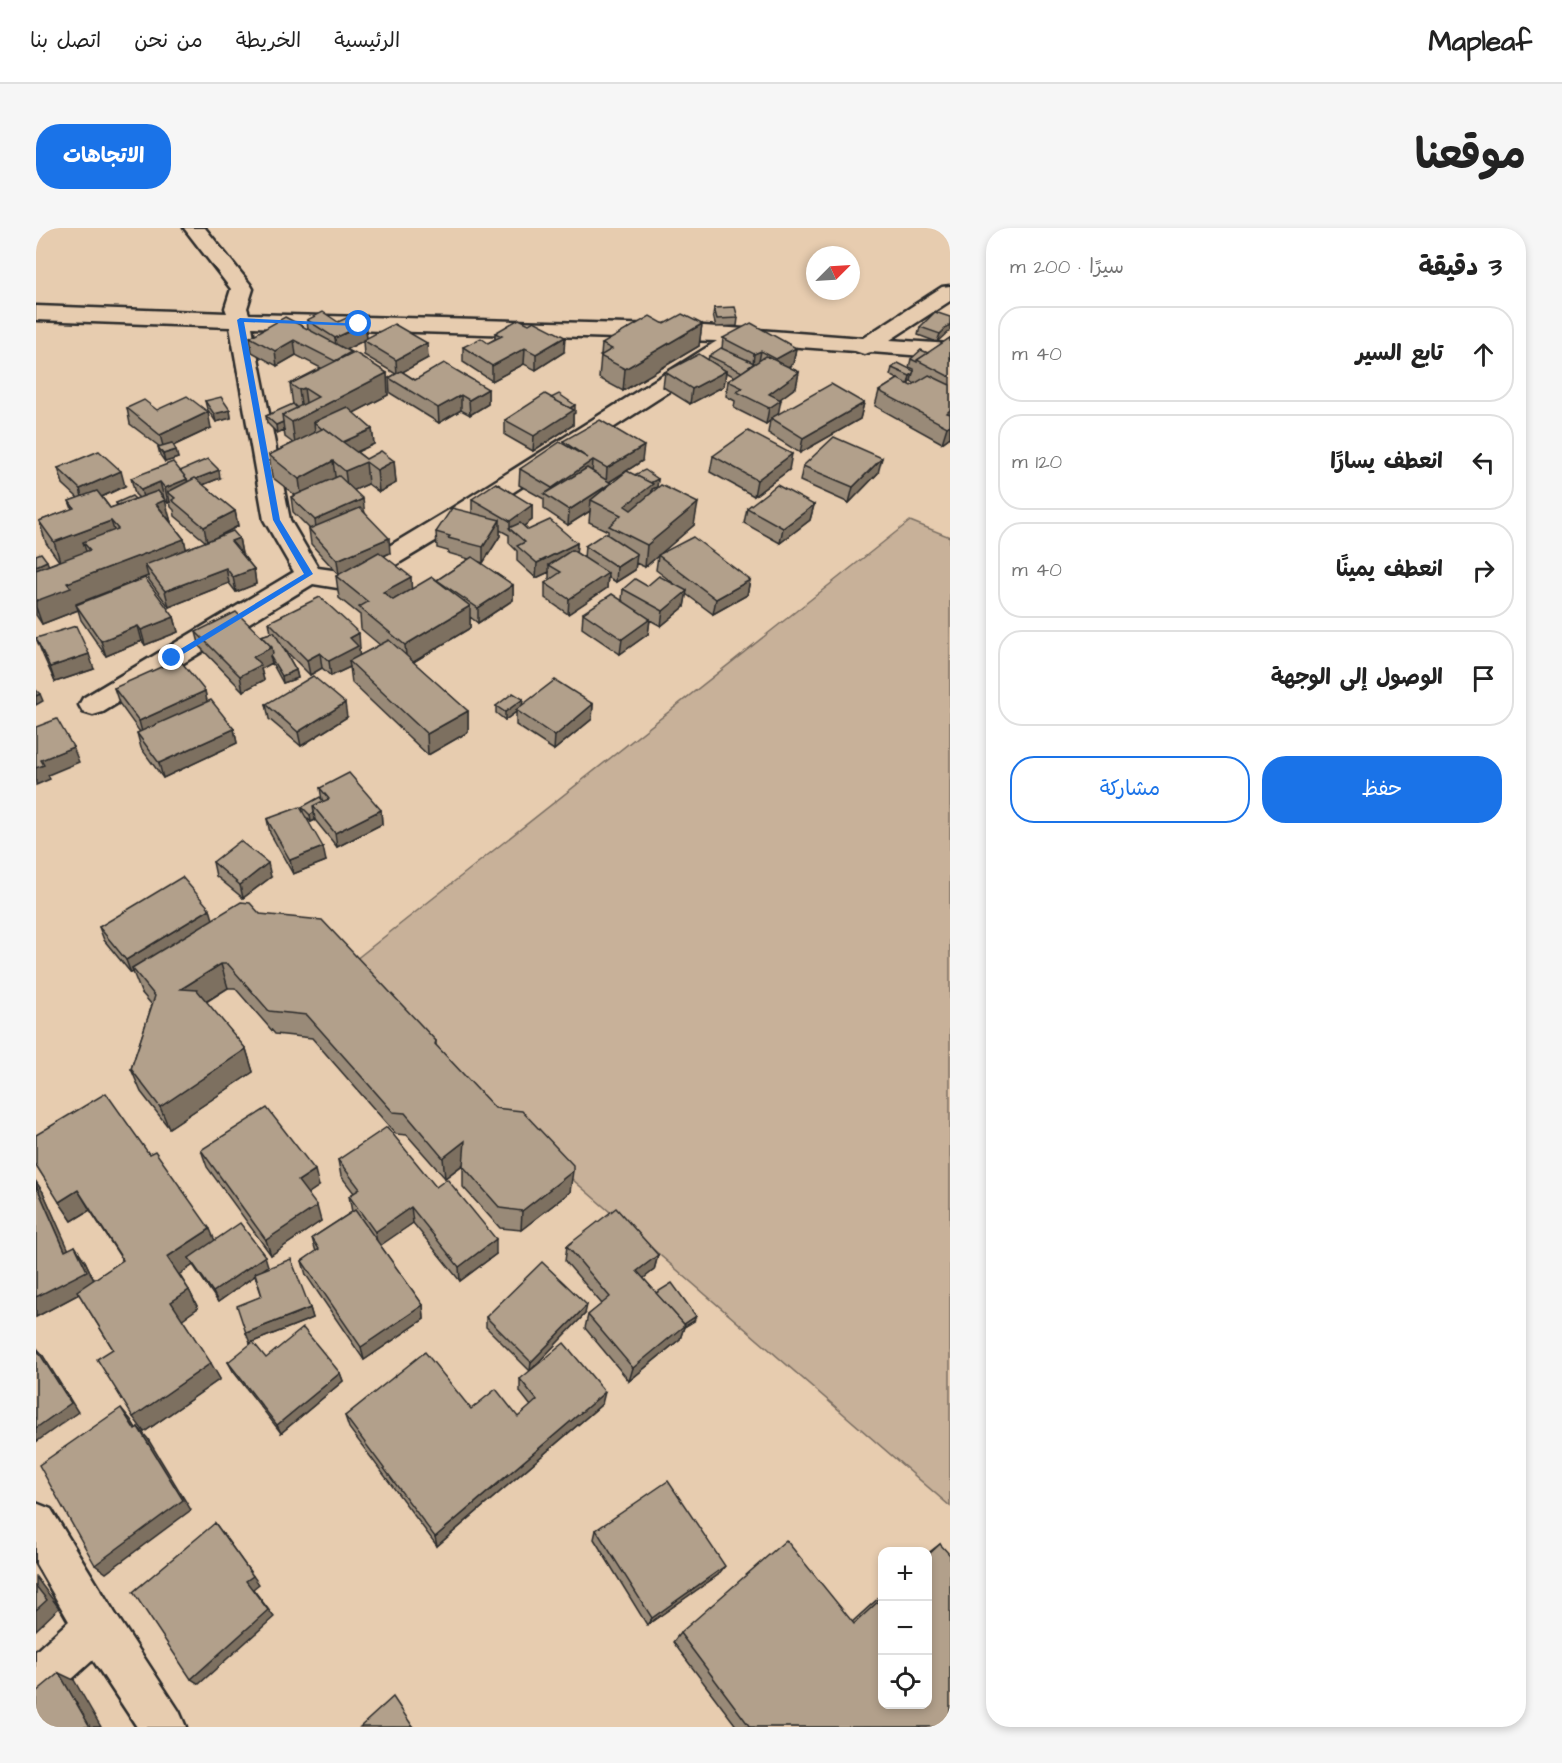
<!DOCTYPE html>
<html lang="ar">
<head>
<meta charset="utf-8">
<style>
  :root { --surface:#fff; --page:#f6f6f6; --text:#222; --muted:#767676; --line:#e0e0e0; --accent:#1a73e8 }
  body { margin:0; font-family:"Architects Daughter","Playpen Sans Arabic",sans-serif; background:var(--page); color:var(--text); direction:rtl }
  .controls { position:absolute; right:18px; bottom:18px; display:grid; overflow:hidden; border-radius:12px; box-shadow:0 3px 9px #0003 }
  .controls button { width:54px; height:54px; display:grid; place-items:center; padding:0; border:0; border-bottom:2px solid var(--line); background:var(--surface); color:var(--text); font:30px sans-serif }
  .compass { position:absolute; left:770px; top:18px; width:54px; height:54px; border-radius:50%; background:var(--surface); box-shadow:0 3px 9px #0003; rotate:66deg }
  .stop { position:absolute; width:18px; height:18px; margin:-14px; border:4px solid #1a73e8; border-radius:50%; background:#fff }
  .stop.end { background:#1a73e8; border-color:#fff; box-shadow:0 2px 6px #0008 }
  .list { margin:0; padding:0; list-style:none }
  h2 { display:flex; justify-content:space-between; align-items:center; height:78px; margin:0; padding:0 24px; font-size:26px }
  h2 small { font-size:20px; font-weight:400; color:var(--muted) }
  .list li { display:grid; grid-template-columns:39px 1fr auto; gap:18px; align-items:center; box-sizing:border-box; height:96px; margin:0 12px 12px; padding:0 12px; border:2px solid var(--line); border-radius:24px }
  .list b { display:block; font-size:22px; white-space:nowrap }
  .list em { font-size:20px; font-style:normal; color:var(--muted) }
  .actions { display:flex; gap:12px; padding:18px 24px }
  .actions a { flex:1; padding:14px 0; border:2px solid var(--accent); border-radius:24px; text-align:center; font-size:21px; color:var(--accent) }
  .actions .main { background:var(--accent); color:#fff }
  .icon { flex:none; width:33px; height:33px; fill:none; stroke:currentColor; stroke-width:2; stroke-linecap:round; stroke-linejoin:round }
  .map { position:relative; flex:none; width:914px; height:1499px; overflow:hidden; direction:ltr; border-radius:24px }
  header { display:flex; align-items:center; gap:36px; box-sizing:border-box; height:84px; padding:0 30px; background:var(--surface); border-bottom:2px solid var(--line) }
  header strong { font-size:28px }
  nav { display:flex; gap:33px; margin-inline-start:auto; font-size:21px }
  .intro { display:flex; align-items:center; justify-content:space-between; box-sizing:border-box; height:144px; padding:0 36px }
  h1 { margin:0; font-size:42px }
  .button { padding:15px 27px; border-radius:24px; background:var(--accent); color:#fff; font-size:21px; font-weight:700 }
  main { display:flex; gap:36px; padding:0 36px }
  aside { flex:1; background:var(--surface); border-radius:24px; box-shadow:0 3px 9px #0003 }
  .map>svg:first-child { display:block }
</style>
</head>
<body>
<header>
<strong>Mapleaf</strong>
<nav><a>الرئيسية</a><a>الخريطة</a><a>من نحن</a><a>اتصل بنا</a></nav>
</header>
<div class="intro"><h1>موقعنا</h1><a class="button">الاتجاهات</a></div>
<main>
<aside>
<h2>3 دقيقة<small>سيرًا · 200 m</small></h2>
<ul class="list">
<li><svg class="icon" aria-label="ahead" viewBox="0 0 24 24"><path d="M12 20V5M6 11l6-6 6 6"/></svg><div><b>تابع السير</b></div><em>40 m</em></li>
<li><svg class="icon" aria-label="left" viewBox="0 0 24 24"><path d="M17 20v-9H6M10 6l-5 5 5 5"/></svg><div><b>انعطف يسارًا</b></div><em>120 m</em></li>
<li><svg class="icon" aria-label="right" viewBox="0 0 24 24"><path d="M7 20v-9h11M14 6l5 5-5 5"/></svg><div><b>انعطف يمينًا</b></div><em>40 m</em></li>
<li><svg class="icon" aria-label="arrive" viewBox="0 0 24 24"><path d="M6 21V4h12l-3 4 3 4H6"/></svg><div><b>الوصول إلى الوجهة</b></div></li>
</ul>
<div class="actions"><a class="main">حفظ</a><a>مشاركة</a></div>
</aside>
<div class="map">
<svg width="914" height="1499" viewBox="0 0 914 1499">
  <rect width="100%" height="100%" fill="#e7ccaf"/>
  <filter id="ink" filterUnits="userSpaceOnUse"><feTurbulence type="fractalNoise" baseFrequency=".0167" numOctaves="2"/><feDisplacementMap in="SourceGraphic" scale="12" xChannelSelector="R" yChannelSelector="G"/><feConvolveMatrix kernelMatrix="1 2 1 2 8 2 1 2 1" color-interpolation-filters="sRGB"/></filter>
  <g filter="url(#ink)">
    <path fill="#c8b199" stroke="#7a6e62" stroke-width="1.5" d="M874,293L914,309V1278L300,747Z"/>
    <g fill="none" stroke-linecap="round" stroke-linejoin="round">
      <g stroke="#2b2b2b" stroke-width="5">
        <g id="minor">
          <path d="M148,0H169L214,56L217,61L211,80L213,86L668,98L827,110L906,59L914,58V73L854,112L914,116V130L835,124L828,126L819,123L709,115L431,294L323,359L314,362L277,356L67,484L57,487L47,484L43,477L47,470L258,344L228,292L194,99L0,92V78L191,85L189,80L195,61ZM216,99L681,113L413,282L310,344L282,340L254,292Z"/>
          <path d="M61,1376L77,1382L83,1398L77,1414L16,1469L0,1475V1423L45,1382Z"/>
        </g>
      </g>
      <g stroke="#2b2b2b" stroke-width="5">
        <path id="tertiary" d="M0,1275L15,1281L77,1382L143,1483L150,1499H101L45,1414L0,1336Z"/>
      </g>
      <use href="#minor" fill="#e7ccaf" fill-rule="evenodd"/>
      <use href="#tertiary" fill="#e7ccaf" fill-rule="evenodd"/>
    </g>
    <g fill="#998a78" stroke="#2b2b2b" stroke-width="1.5" fill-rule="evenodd">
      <path d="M678,80L702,90L701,98L680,99L677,87Z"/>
      <path d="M914,89L901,114L882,107L884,99Z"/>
      <path d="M271,92L329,96L331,110L392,130L366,144L379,152L452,161V176L434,187L425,182L403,195L354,165L353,150L360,146L328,127L327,113L310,121L315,125L351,145L352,167L317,185L336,201L338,216L321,224L330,231L358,233L360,255L343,264L332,256L318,262L329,285L354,325L348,328L376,361L401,353V352L433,331L412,325V323L401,320L400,304L436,285V271L496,277V292L488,298L492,302L541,315L540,325L548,330L549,318L572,307V303L553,294L554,283L532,297L508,281V271L483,257L484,241L527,216V213L606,233L573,254L575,256L598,247L622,251L621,259L616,261V265L658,297L625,325L714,352L711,367L677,386L650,366L648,379L625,398L614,392L612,406L584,426L546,400L547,385L586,372L587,361L611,358H641L620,342L622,328L609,339L600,335L599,342L580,354L572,349L571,360L532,386L509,370V355L513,352V344L500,350L481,333V323L473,315V307L464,302V308L447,335L441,333L477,357V372L442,395L434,389V400L377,434L432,483V504L392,527L316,455L314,439L295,448L286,440L274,447L247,420L260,442L262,450L247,455L236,435L225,441L228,452L207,463L164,419L160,404L225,408L235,405L233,394L324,420L323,421V428L344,417L325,401L324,387L303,370L300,348L303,347L275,316L273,301H274L257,284L255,269L259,267L236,249L233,227L257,215L249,209L248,202L241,205L231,195L230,188L257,177L254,156L285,140L260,127L241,138L216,124L214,109L272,101Z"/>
      <path d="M628,96H666L663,118L587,163L563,150L566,116Z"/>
      <path d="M459,105L528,124L500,142L488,136L456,153L427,134V119L452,115L459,111Z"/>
      <path d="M687,110L760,120L757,136L752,139L763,144L760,159L744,171L742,186L828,175L824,191L764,225L732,205L734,192L730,196L698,180L699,173L690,168L692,153L699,149L690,144L688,158L654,176L627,159L629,144L672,132L673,128L686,120Z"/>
      <path d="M914,110V209L906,215L839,178L843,163L862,151L854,147L856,140L878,143V141L873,139L875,131L892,125ZM875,153L879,156L875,158L872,156Z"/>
      <path d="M169,173L194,182L195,190L180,194L171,181Z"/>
      <path d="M91,180L121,182L175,200L137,218L142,230L129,234L124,227L122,219H124L94,196Z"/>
      <path d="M539,185L537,186V197L497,223L469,207V192Z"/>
      <path d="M677,228L753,242L718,268L674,244Z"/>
      <path d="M767,238L842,245L813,275L764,253Z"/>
      <path d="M22,240L89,258L66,269L74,280L81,278L80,275L103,270L99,266L95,250L144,243L184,250L167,257L199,283L202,298L178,311L203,310L206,326L218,341L220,356L200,364L193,355L133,379L113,352L112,348L40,376L41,377L138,389L142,404L109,417L106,413L70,428L45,392L42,382L6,396L0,387V327L13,337L23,333L10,315L3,293L36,281L33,273L42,270L27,256ZM127,270L132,275L134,274L135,279L138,282L139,288L170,314L150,321L148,311L135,294Z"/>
      <path d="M778,277L774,292L744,315L708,295L711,280Z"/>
      <path d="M0,410L58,441L19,454L6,425Z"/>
      <path d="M78,460L169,463L171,474L198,501L201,515L127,550L105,520L101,505L104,504L83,475Z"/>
      <path d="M487,471L486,477L557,476L556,491L518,522L480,497V484L469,492L460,485V478Z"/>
      <path d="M230,476L311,489L265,518L233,491Z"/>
      <path d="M284,560L345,582L346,596L301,619L279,592L275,594L270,589L290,633L257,646L234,605L231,591L267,583L266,579L286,572Z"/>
      <path d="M177,634L235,649L207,670L180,648Z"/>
      <path d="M224,686L400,813V818L534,964L485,1002L464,1000L427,959V937L409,950L371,907L360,906L276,810L239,806L199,760H192L170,774L210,821L217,844L133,900L105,864L95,841L116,777L105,764L97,744L95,745L68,712L63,699L177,691Z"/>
      <path d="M165,922L283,958L272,965L285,993L235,1027L171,939Z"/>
      <path d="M113,926L178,1012L232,1038L229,1041L274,1080L277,1090L214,1115L226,1068L219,1048L182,1074L157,1037L143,1046L153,1062L162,1080L146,1091L184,1151L108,1204L77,1121L43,1066L0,1089V954L7,964L32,1022L49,1033L58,1052L87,1033L54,982L36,993L0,937Z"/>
      <path d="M302,932L400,959L460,1026L424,1053L377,995L344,1017L387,1077L388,1091L328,1132L270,1047L266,1033L280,1024L276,1010L316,984L313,968L318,965L305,948Z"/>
      <path d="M531,1018L622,1027L618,1042L607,1050L620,1065L658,1093L648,1099L644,1111L593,1153L549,1100L552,1087L566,1076L529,1033Z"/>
      <path d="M549,1086L494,1143L450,1099V1089Z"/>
      <path d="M230,1130L304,1145L307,1153L245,1205L197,1143L192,1134Z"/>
      <path d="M484,1151L566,1176L401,1318L313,1200L309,1188L435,1181L482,1189L495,1178L484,1164Z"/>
      <path d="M560,1302L682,1347L611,1397L558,1311Z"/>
      <path d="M904,1316L914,1499H701L637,1414L644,1405L816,1394L846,1367V1476H891V1326Z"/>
    </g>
    <g fill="#7d7061" stroke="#2b2b2b" stroke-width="1.5">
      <path d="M329,96L331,111L301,126L299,110Z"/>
      <path d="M666,96L663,118L587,163L589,141Z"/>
      <path d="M914,96V102L901,114L904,106Z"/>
      <path d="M529,109L528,124L500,142V126Z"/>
      <path d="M258,112L260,127L241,138L239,123Z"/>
      <path d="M391,115L392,130L361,147L360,132Z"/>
      <path d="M489,120L488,136L456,153V138Z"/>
      <path d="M760,120L757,136L737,147L740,131Z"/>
      <path d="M725,123L722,138L717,136L718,126Z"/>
      <path d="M690,143L688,158L654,176L656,161Z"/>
      <path d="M763,144L760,159L732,180L733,166Z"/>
      <path d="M351,145L352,167L287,201L278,194L279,205L259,216L256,194Z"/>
      <path d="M877,145L875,153L872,156L874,148Z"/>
      <path d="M268,160L271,182L266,184L263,162Z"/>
      <path d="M452,161V176L434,187L433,172Z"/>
      <path d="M425,167V182L403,195L402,180Z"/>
      <path d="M745,172L742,187L735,190V192L730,196L733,180Z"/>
      <path d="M828,175L824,191L764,225L767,210Z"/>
      <path d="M539,177V185L537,186V197L497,223L498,208L530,182Z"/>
      <path d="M194,182L195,190L180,194L178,186Z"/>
      <path d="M172,184L175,200L128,222L124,207Z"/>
      <path d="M247,194L248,202L241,205L240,197Z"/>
      <path d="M914,197V209L906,215L911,199Z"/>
      <path d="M336,201L338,216L305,231L303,216Z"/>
      <path d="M608,218L606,233L570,256L571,240Z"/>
      <path d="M140,222L142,230L129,234L127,226Z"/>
      <path d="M756,226L753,242L718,268L721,252Z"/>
      <path d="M846,230L842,245L813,275L817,259Z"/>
      <path d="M557,232L556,247L515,270L516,260Z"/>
      <path d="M297,233L300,255L266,273L263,251Z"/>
      <path d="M358,233L360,255L343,264L341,242Z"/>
      <path d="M330,234L332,256L312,265L309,243Z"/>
      <path d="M183,242L184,250L154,262L152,254Z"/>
      <path d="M85,243L89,258L48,277L44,261Z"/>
      <path d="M151,251L155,266L139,270L132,264L134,274L132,275L129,260Z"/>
      <path d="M622,251L621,259L616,261L614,278L587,300L589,278L605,259Z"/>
      <path d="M124,254L128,270L109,277L105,262Z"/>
      <path d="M575,255L555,272L554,283L532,297L533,282Z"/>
      <path d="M327,271L329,287L281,308L279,292Z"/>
      <path d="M129,272L135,294L120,276Z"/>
      <path d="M662,275L658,297L609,339L611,317Z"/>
      <path d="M496,277V292L478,305L474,301V293Z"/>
      <path d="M778,277L774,292L744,315L747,300Z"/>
      <path d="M199,283L202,298L171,314L168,299Z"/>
      <path d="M464,292V308L447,335V319Z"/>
      <path d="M75,293L82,315L54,322L47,314L51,326L25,336L18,314Z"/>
      <path d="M203,310L206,326L195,313Z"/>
      <path d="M353,310L354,325L303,347L301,332Z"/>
      <path d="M148,311L153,333L109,337L112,348L40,376L42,382L6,396L0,379V373L31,355Z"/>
      <path d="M541,315L540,330L513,337V344L500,350L501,335Z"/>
      <path d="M601,326L599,342L580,354L581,339Z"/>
      <path d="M11,333L14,341L0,347V338Z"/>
      <path d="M190,340L193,355L133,379L129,363Z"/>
      <path d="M218,341L220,356L200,364L197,349Z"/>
      <path d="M572,345L571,360L532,386L533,371Z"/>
      <path d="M375,349L376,370L349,386L347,364Z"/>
      <path d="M714,352L711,367L677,386L680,371Z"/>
      <path d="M477,357V372L442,395V380Z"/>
      <path d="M651,363L648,379L625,398L627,383Z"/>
      <path d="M434,378V400L371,438L369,417Z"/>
      <path d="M138,389L142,404L109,417L105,402Z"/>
      <path d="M614,391L612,406L584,426L586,411Z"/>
      <path d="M102,398L106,413L70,428L65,413Z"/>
      <path d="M323,405L324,420L323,421L324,433H313L314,439L295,448L293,433L314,410Z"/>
      <path d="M236,419L239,434L234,428L236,435L225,441L228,452L207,463L204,448L217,429Z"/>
      <path d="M284,425L286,440L274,447L271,432Z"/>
      <path d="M53,426L58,441L19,454L14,439Z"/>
      <path d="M260,442L262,450L247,455L246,448Z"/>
      <path d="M169,463L172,478L107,508L103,493Z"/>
      <path d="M4,466L7,473L0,477V468Z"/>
      <path d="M487,471L486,479L480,482V484L469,492V484Z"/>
      <path d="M309,475L311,489L265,518L262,504Z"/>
      <path d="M557,476L556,491L518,522L519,508Z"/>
      <path d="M432,483V504L392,527L391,506Z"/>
      <path d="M198,501L201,515L127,550L123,535Z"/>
      <path d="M37,519L43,534L12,547L14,551L0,557V540L5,532Z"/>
      <path d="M345,582L346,596L301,619L299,605Z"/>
      <path d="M278,584L279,592L275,594L274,587Z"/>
      <path d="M287,619L290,633L257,646L254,632Z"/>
      <path d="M232,635L235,649L207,670L204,657Z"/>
      <path d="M174,681L178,695L96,740L97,744L95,745L90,732Z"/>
      <path d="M185,736L192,760L153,784L145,761Z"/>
      <path d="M210,821L217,844L133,900L124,879Z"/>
      <path d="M429,913L430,934L409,950L407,930Z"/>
      <path d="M279,942L283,958L267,969L262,953Z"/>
      <path d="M537,943L534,964L485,1002L486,983Z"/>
      <path d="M0,954L7,964L40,1038L29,1023L0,957Z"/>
      <path d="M42,962L54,982L36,993L23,974Z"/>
      <path d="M281,978L285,993L235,1027L230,1012Z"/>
      <path d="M375,979L377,995L342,1019L339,1004Z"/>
      <path d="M174,1001L182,1020L153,1030L157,1037L141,1048L131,1029Z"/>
      <path d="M460,1011V1026L424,1053L423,1039Z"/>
      <path d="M39,1018L49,1033L60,1057L0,1089V1069Z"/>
      <path d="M622,1027L618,1042L598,1058L601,1043Z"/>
      <path d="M229,1028L232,1038L182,1074L177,1064Z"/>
      <path d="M153,1062L162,1080L145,1092L135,1074Z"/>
      <path d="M387,1077L388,1091L328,1132L325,1119Z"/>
      <path d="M551,1077L549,1086L494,1143L495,1134Z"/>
      <path d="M274,1080L277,1090L214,1115L210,1105Z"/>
      <path d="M660,1088L658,1093L648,1099L644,1111L593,1153L597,1140L641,1100Z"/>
      <path d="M0,1119L6,1126L42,1184L0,1214Z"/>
      <path d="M175,1135L184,1151L108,1204L97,1189Z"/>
      <path d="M304,1145L307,1153L245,1205L241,1197Z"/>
      <path d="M569,1164L566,1176L401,1318L399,1309Z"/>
      <path d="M85,1180L95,1192L108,1213L99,1202Z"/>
      <path d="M102,1199L112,1211L155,1282L70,1345L59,1337Z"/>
      <path d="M179,1295L223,1356L217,1361L238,1389L163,1456L155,1451Z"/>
      <path d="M689,1338L682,1347L611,1397L616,1390Z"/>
      <path d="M0,1349L23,1380L0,1402Z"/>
      <path d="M23,1445L38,1452L65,1499H54Z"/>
    </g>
    <g fill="#b2a08b" stroke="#2b2b2b" stroke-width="1.5">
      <path d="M699,79L702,90L681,91L678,80Z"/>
      <path d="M287,84L302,94L317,87L329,96L299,110L271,92Z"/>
      <path d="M899,84L914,89V96L904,106L884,99Z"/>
      <path d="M646,86L666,96L589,141L564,128L576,121L566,116L614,88L628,96Z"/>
      <path d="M249,89L315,124L299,133L258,112L239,123L214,109Z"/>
      <path d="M483,91L493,96L498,93L529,109L500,126L489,120L456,138L427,119L445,110L452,115L466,108L459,105Z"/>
      <path d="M715,95L760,120L740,131L725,123L718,126L687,110Z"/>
      <path d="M358,96L391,115L360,132L327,112Z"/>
      <path d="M914,110V149L881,132Z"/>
      <path d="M685,120L718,135L706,144L673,128Z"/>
      <path d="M885,122L892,125L881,132V134L875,131Z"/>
      <path d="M318,124L351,145L256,194L246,187L282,169L268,160L263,162L254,156Z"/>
      <path d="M663,126L690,143L656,161L629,144Z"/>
      <path d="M730,128L763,144L733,166L745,172L733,180L701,164L707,160L692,153Z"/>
      <path d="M408,135L452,161L433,172L425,167L402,180L353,150L365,143L379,152Z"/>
      <path d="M862,135L878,143L877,145L874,148L856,140Z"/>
      <path d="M893,147L914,157V182L911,185L914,186V197L911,199L843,163L862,151L875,158Z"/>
      <path d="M795,156L828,175L767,210L735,190Z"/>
      <path d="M509,166L538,182L498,208L469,192Z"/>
      <path d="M523,166L539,177L534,180L515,170Z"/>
      <path d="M151,168L172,184L124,207L91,180L108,172L121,182Z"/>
      <path d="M185,169L194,182L178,186L169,173Z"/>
      <path d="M257,176L261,180L246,187L247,194L240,197L230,188Z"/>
      <path d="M311,179L336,201L307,214L288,200L286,201L278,194Z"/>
      <path d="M564,192L608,218L571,240L557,232L516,260L484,241L524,214L552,230L527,213Z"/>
      <path d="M288,200L330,231L345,223L358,233L341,242L330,234L309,243L297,233L263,251L233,227Z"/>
      <path d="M712,203L756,226L721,252L677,228Z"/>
      <path d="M798,209L846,230L817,259L767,238Z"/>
      <path d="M136,215L140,222L127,226L122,219Z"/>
      <path d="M63,223L85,243L44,261L22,240Z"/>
      <path d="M172,231L183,242L152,254L151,251L144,243Z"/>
      <path d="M137,234L151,251L129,260L124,254L105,262L95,250Z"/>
      <path d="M551,240L575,255L533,282L508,266Z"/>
      <path d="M609,242L622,251L614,255L598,247Z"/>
      <path d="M591,243L617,256L589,278L595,282L625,257L662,275L611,317L573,298L585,287L555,272Z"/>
      <path d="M303,248L327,271L279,292L255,269Z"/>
      <path d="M159,250L199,283L168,299L136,272L139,270L132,264Z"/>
      <path d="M460,255L496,277L474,293L436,271Z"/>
      <path d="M741,257L778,277L747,300L711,280Z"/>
      <path d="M61,263L74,280L122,263L129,272L120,276L148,311L31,355L35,360L0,373V342L54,322L47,314L82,301L75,293L18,314L3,293L38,280L33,273Z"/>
      <path d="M96,268L99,271L82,277L80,275Z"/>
      <path d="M324,280L353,310L301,332L273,301Z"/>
      <path d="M416,280L464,292L447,319L412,310L414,308L400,304Z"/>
      <path d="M514,292L541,315L501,335L481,318L489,314L473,300L484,295L492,302Z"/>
      <path d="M197,303L203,310L195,313L218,341L197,349L190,340L129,363L109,337Z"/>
      <path d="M569,305L601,326L581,339L549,318Z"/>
      <path d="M657,309L714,352L680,371L622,327Z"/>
      <path d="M536,322L572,345L533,371L509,355L525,344L513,337Z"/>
      <path d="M343,324L375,349L347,364L357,372L396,349L434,378L369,417L323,379L332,374L300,348Z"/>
      <path d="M5,325L11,333L0,338V327Z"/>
      <path d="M436,329L477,357L442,380L401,352Z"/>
      <path d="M623,348L651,363L627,383L587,361L599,351L611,358Z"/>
      <path d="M109,350L138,389L105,402L102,398L65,413L40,377Z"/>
      <path d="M576,366L614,391L586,411L547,385Z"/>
      <path d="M284,369L323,405L314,410L322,418L293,433L284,425L271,432L233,394Z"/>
      <path d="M200,384L236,419L217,429L225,437L204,448L160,404Z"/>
      <path d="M40,398L53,426L14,439L0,410Z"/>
      <path d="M238,404L260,442L246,448L234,428L237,426L236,419L225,408Z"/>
      <path d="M353,412L432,483L391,506L313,433Z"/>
      <path d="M143,431L169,463L103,493L78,460Z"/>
      <path d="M277,448L309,475L262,504L230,476Z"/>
      <path d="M519,452L557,476L519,508L480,482Z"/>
      <path d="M0,462L4,466L0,468Z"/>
      <path d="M477,465L487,471L469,484L460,478Z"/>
      <path d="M175,472L198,501L123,535L101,505Z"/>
      <path d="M21,491L37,519L5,532L8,537L0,540V499Z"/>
      <path d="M313,545L345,582L299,605L277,578L293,571L284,560Z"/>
      <path d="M284,569L287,573L277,578L278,584L274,587L266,579Z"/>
      <path d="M264,579L287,619L254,632L231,591Z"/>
      <path d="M204,613L232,635L204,657L177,634Z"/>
      <path d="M146,649L174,681L90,732L63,699Z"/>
      <path d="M205,674L214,675L224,686L286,692L400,813L399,816L459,880L486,883L537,937V943L486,983L464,980L427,938L429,913L407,930L369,885L357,884L271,787L233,783L192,736H185L145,761L161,762L210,821L124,879L95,841L119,768L96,740Z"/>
      <path d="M70,865L113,926L119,923L174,1001L131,1029L153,1062L135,1074L175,1135L97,1189L61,1131L77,1121L41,1063L87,1032L42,962L23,974L0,937V907Z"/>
      <path d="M231,880L279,942L262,953L281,978L230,1012L165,922Z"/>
      <path d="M351,899L400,959L411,951L460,1011L423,1039L375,979L339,1004L313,968L324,961L302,932Z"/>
      <path d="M0,957L29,1023L39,1018L51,1043L0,1069Z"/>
      <path d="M580,980L622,1027L601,1043L649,1097L597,1140L552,1087L574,1069L531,1018Z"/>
      <path d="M319,982L387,1077L325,1119L266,1033L283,1021L276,1010Z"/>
      <path d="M204,995L229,1028L177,1064L153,1030Z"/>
      <path d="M255,1031L274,1080L210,1105L201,1078L226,1068L219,1045Z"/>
      <path d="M506,1034L551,1077L495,1134L450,1089Z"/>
      <path d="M636,1055L660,1088L648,1096L620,1065Z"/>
      <path d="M267,1100L304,1145L241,1197L192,1134L217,1114L230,1130Z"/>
      <path d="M528,1115L569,1164L399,1309L309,1188L389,1124L435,1181L460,1161L482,1189L501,1172L484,1151Z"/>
      <path d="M0,1120L35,1175L0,1200Z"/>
      <path d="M85,1180L99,1202L102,1199L147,1272L59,1337L3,1237Z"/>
      <path d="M632,1253L689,1338L616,1390L560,1302Z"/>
      <path d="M179,1295L217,1348L210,1353L232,1382L155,1451L97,1364Z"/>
      <path d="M750,1312L818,1396L846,1370V1476H891V1328L904,1316L914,1327V1499H714L644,1405Z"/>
      <path d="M0,1358L11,1372L0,1382Z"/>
      <path d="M23,1445L54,1499H0V1464Z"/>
      <path d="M357,1469L377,1499H324Z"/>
    </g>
  </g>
  <path fill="#1a73e8" d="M204,90L327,96L323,98L208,94L244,292L277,346L136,433L133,432V428L268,346L237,292L201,92Z"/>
</svg>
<div class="controls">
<button>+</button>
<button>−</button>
<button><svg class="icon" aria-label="locate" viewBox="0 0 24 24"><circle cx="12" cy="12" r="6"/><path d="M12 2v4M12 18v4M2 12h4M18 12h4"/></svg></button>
</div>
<svg class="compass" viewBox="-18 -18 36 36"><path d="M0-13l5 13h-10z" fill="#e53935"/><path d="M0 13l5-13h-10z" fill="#767676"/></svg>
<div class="stop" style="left:323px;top:96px"></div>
<div class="stop end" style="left:136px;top:430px"></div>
</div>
</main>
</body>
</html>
